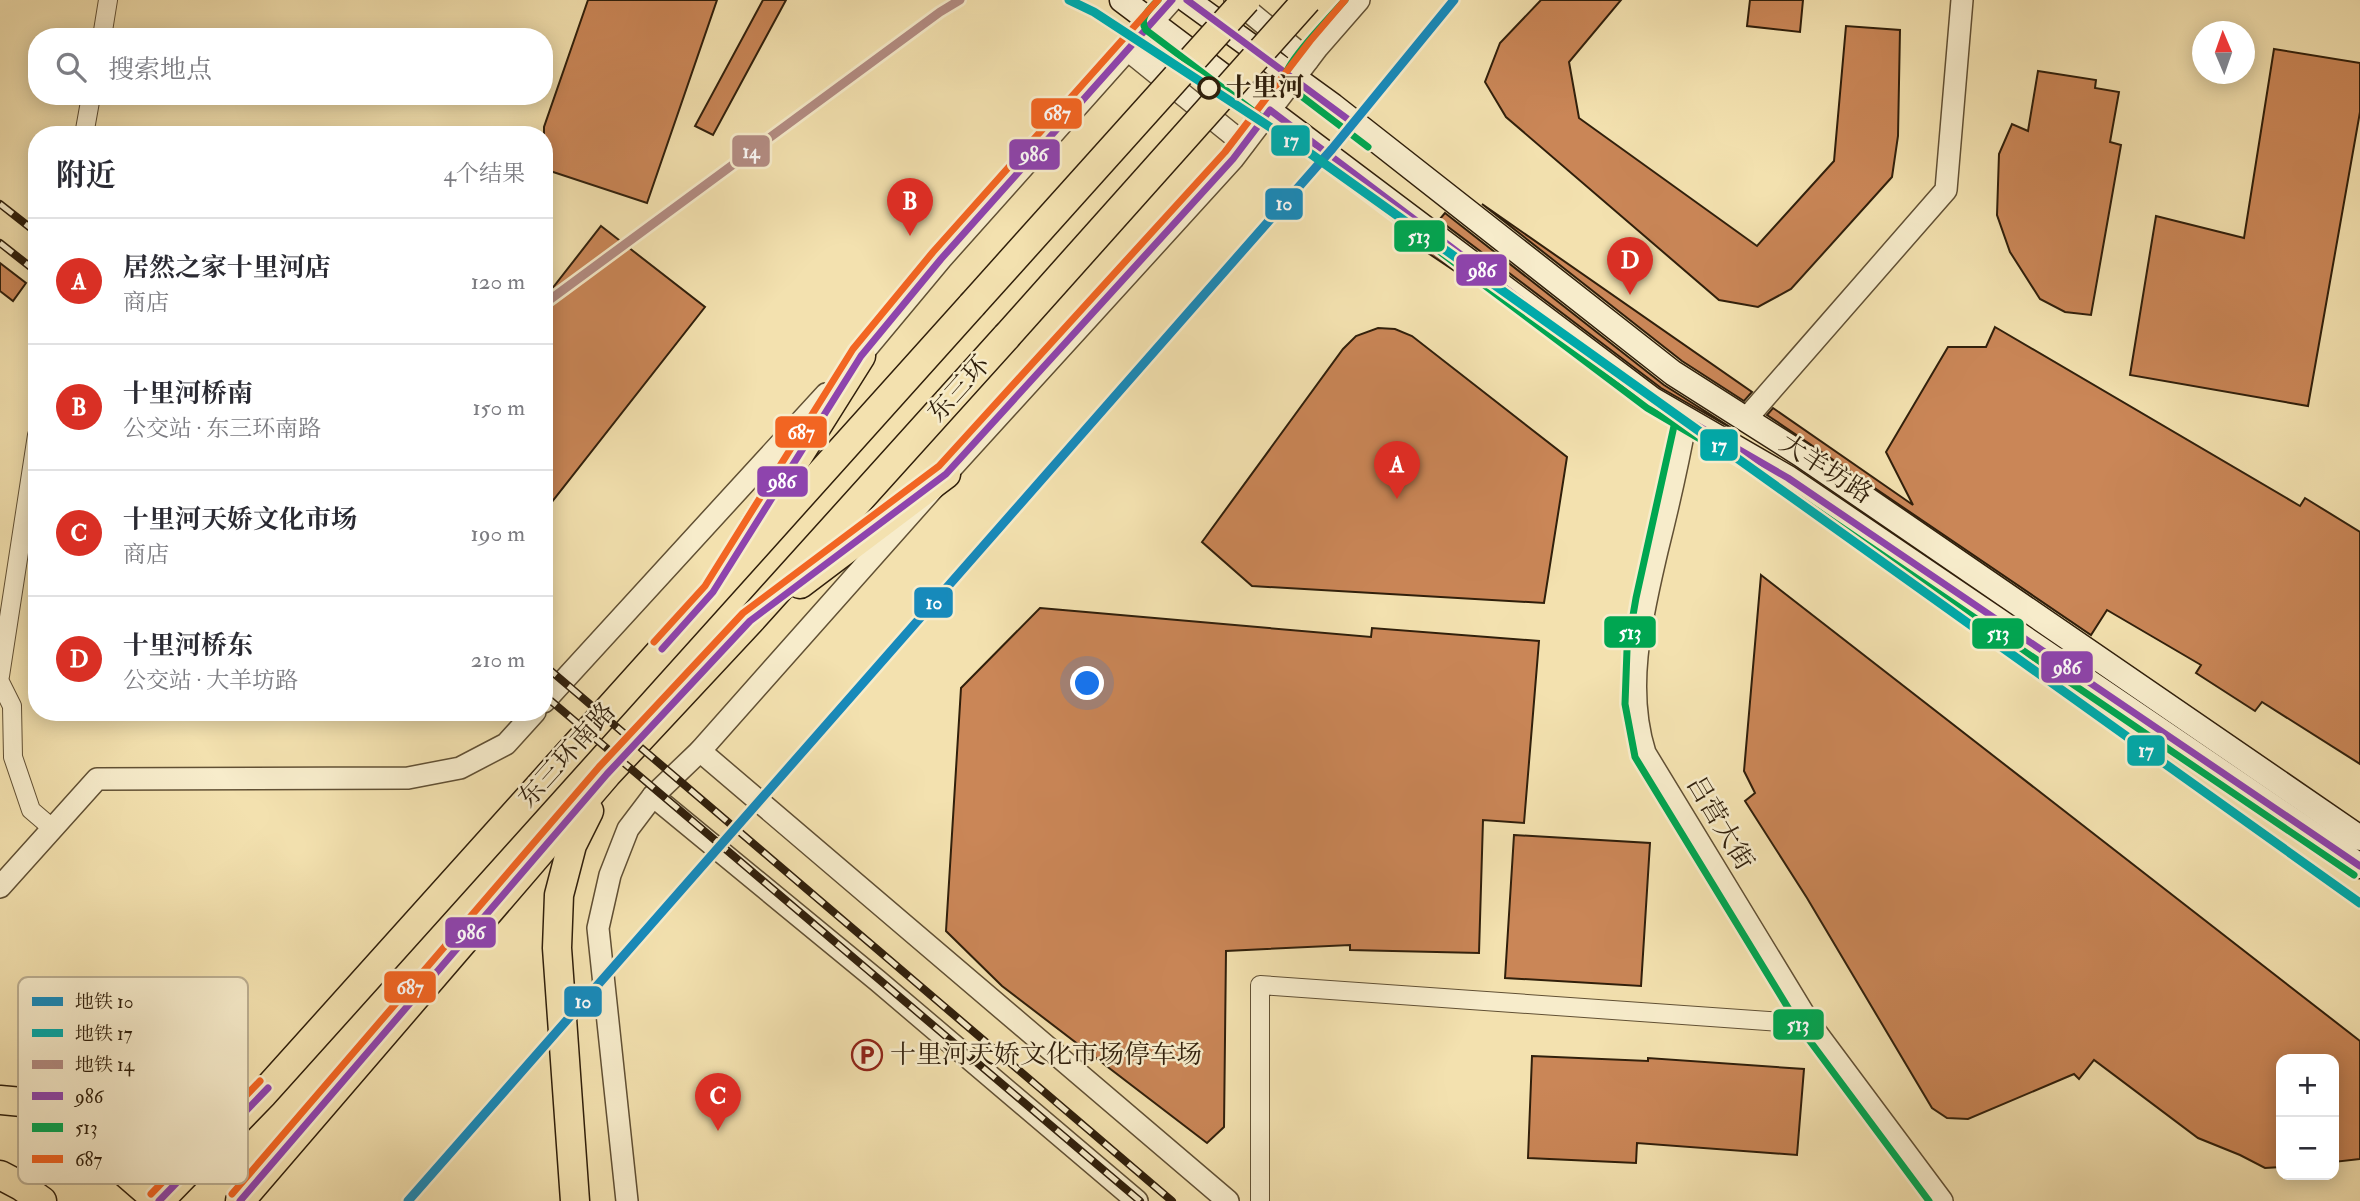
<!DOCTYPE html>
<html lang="zh">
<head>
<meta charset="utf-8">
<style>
  :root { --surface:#fff; --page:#f7f7f7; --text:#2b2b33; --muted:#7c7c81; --line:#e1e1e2; --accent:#d93025 }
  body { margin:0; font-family:"IM FELL Double Pica","Noto Serif SC",serif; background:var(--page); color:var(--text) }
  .controls { position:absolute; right:21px; bottom:21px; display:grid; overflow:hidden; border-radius:14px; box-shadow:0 4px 18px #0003 }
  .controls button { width:63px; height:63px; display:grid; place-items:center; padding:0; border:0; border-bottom:2px solid var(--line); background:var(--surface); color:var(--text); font:35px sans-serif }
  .compass { position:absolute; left:2192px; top:21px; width:63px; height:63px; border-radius:50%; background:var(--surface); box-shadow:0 4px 18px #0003; rotate:358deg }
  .you { position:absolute; left:1088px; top:684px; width:24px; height:24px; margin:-18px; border:5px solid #fff; border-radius:50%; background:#1a73e8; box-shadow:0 0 0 10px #1a73e833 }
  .badge { display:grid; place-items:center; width:46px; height:46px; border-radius:50%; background:var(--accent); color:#fff; font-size:23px; font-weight:700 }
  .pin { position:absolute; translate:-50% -58px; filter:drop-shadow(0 2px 4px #0008) }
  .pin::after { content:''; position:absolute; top:37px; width:24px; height:21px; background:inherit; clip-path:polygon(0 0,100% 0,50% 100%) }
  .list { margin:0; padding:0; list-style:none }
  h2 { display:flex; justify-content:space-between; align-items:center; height:91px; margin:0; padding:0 28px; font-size:30px }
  h2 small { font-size:23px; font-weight:400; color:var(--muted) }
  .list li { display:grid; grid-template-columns:46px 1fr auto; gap:21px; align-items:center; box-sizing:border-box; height:126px; padding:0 28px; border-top:2px solid var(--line) }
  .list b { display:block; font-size:26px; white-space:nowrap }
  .list p { margin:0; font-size:23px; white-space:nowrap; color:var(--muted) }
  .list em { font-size:23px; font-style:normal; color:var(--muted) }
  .icon { flex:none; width:38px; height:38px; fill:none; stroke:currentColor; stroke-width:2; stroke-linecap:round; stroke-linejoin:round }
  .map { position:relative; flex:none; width:2360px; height:1201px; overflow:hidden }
  .search { position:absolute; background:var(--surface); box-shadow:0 4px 18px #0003; left:28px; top:28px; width:525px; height:77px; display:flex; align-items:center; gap:18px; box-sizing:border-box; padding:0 24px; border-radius:28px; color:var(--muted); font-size:26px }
  .panel { position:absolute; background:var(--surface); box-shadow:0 4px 18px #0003; left:28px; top:126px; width:525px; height:595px; border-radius:28px }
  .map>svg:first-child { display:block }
</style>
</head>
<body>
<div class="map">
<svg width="2360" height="1201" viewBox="0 0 2360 1201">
  <rect width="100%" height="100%" fill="#f3e1af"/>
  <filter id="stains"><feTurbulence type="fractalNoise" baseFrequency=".00286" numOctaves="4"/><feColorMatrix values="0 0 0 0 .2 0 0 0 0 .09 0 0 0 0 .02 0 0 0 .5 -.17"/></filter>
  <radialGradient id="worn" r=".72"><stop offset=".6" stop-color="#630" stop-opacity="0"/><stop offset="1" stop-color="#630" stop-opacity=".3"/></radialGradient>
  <g fill="#ca8657" stroke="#301f0b" stroke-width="2">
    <path d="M588,0H717L647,203L544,169V127Z"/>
    <path d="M763,0H786L713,135L695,126Z"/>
    <path d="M1541,0H1621L1569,62L1579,118L1757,246L1834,161L1846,26L1900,30L1898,136L1892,177L1791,289L1758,307L1719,300L1506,117L1485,82L1500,43Z"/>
    <path d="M1750,0H1803L1800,32L1747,26Z"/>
    <path d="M2274,49L2360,63V112L2308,406L2130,375L2156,216L2244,238Z"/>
    <path d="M2038,71L2096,80L2095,88L2119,92L2110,142L2121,145L2091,315L2065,312L2040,299L2010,252L1997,215L1999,154L2012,124L2028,131Z"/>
    <path d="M1482,204L1752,392L1744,401L1682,361Z"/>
    <path d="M1445,213L1664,385L1738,432L1661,388L1439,220Z"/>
    <path d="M601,226L705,307L544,512V299Z"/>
    <path d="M1421,244L1474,284L1419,247Z"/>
    <path d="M0,263L26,283L13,301L0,291Z"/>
    <path d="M1995,327L2300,506L2305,498L2360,532V764L2262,702L2255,711L2196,673L2201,665L2107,610L2091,635L1767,415L1773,408L1913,505L1886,452L1948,347H1986Z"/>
    <path d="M1378,328L1395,329L1412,336L1567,457L1544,603L1252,586L1202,542L1343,349L1356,336Z"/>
    <path d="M1773,487L1780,491L2060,681Z"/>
    <path d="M1761,575L2360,1041V1159L2334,1162V1059H2281V1167L2265,1168L2240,1155L2198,1138L2094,1060L2079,1079L2074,1074L1968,1119L1947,1118L1932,1108L1807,898L1745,801L1755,793L1744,771Z"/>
    <path d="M1040,608L1371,637L1372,628L1539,641L1524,823L1483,820L1479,953L1350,950V945L1226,951L1224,1127L1207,1143L1002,986L946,931L961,688Z"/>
    <path d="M1514,835L1650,843L1641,986L1505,978Z"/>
    <path d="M1532,1056L1648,1061V1058L1804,1069L1797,1155L1637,1143L1636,1163L1528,1158Z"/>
  </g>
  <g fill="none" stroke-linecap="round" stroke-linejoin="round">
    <g stroke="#615034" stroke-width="20">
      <g id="minor">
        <path d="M102,37L108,0"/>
        <path d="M84,135L91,96"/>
        <path d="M0,676L37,435"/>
        <path d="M0,682L12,706L13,757L31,810L52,828"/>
        <path d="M1260,1201V985L1810,1024"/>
      </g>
    </g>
    <g stroke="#615034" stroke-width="24">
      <g id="tertiary">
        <path d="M1235,0L1308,60"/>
        <path d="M1129,51L1244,144"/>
        <path d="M851,367L941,259L1172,0"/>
        <path d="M1686,419C1678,464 1668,507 1657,551C1642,616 1624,687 1645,753L1810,1024L1942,1201"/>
        <path d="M1746,419L1946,190L1962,0"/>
        <path d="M544,702L826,394"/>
        <path d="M700,751L1228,1201"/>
        <path d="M653,796L878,981L1137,1201"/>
        <path d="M0,887L97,779L408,778L460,768L506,744L535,712"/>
        <path d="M627,1201L598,928L610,875L628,829L653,796L700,751L946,474L1233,159L1318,47L1359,0"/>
      </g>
    </g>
    <g stroke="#301f0b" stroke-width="27">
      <g id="secondary">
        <path d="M1122,0L1653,400L1788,478L2360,866"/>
        <path d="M1187,0L1333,106L1673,373L1802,455L2360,838"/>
      </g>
    </g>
    <g stroke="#301f0b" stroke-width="31">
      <g id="trunk">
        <path d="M753,528L861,356"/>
        <path d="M800,584L946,474"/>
        <path d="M0,1100L22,1102L66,1121L158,1201"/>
        <path d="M0,1175L21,1186L42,1201"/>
        <path d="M159,1201L263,1094L972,305"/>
        <path d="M240,1201L607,774L750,621L1007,336"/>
        <path d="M575,1201L557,948L559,895L572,845L589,811"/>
      </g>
    </g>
    <use href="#minor" stroke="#f7eccb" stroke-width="18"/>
    <use href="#tertiary" stroke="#f7eccb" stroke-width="21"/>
    <use href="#secondary" stroke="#f7eccb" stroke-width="24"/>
    <use href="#trunk" stroke="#f3e1af" stroke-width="28"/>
    <g stroke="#301f0b" stroke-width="8">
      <g id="rail">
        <path d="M0,204L37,233"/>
        <path d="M0,243L37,272"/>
        <path d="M544,665L1172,1201"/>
        <path d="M544,695L1140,1201"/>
      </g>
    </g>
    <use href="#rail" stroke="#f7eccb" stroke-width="5" stroke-dasharray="16" stroke-linecap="butt"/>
    <g stroke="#301f0b" stroke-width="31" stroke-linecap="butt">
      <g id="trunk-bridge">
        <path d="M972,305L1246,0"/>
        <path d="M1007,336L1307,0"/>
      </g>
    </g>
    <use href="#trunk-bridge" stroke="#f3e1af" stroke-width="28"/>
    <g stroke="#f7eccb" stroke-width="12">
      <g id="bus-1">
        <path d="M1187,0L1353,123"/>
        <path d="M662,649L713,592L861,356L941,259L1172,0"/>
        <path d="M159,1201L268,1088"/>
        <path d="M240,1201L607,774L750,621L946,474L1233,159L1270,110L1653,400L1788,478L2360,866"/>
      </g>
    </g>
    <g stroke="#f7eccb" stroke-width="12">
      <g id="bus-2">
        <path d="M1158,0C1150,9 1138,18 1146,30L1647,408L1782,487L2354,875"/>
        <path d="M1345,0C1331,16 1286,62 1284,79L1288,86L1368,147"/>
        <path d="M1676,417L1636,598L1627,650L1625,704L1635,757L1801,1029L1929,1201"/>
      </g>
    </g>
    <g stroke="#f7eccb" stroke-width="12">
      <g id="bus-3">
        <path d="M654,642L705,586L853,349L933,252L1158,0"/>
        <path d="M151,1194L260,1081"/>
        <path d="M232,1194L599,767L743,613L939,466L1225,152L1310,41L1345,0"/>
      </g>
    </g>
    <use href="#bus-1" stroke="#8e44ad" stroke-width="7"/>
    <use href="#bus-2" stroke="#00a651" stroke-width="7"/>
    <use href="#bus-3" stroke="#f26522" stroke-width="7"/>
    <g stroke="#f7eccb" stroke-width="14">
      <path id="metro-1" d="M408,1201L1332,149L1454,0"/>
    </g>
    <g stroke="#f7eccb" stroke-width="14">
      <path id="metro-2" d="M1069,0L1094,12L1311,154L2360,903"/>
    </g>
    <g stroke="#f7eccb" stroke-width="14">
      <path id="metro-3" d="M544,304L940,12L960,0"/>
    </g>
    <use href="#metro-1" stroke="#178abb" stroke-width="9"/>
    <use href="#metro-2" stroke="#00a9a9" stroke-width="9"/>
    <use href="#metro-3" stroke="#b38c83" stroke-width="9"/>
  </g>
  <defs>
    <g id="parking-ring" transform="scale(1.575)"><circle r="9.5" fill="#f7eccb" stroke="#8f2418" stroke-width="1.5"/><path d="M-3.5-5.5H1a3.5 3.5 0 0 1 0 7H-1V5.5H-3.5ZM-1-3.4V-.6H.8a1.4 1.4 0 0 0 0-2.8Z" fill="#8f2418"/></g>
  </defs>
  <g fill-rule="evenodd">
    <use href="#parking-ring" x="867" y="1055"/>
  </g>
  <circle fill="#f7eccb" stroke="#301f0b" stroke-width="3.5" cx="1209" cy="88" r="10"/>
  <g text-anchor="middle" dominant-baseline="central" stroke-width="5" stroke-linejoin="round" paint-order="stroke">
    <g font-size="26" font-weight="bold" fill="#301f0b" stroke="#f7eccb" text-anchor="start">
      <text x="1226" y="88">十里河</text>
    </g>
    <g font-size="26" fill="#301f0b" stroke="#f7eccb">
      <text transform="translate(959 389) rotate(-48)">东三环</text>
      <text transform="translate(1826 469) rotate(33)">大羊坊路</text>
      <text transform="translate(567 755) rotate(-48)">东三环南路</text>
      <text transform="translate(1720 823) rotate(59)">吕营大街</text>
    </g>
    <g font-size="26" fill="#301f0b" stroke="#f7eccb" text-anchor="start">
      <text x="890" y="1055">十里河天娇文化市场停车场</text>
    </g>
  </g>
  <rect x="18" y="977" width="230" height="207" rx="10" fill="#f7eccb" stroke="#bbae91" stroke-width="2"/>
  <rect x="32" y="997" width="31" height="9" fill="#178abb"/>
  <rect x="32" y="1029" width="31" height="8" fill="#00a9a9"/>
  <rect x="32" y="1060" width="31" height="9" fill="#b38c83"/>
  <rect x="32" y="1092" width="31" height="8" fill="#8e44ad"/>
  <rect x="32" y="1123" width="31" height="9" fill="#00a651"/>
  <rect x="32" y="1155" width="31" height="8" fill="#f26522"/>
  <g font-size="19" fill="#301f0b">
    <text x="75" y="1008">地铁 10</text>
    <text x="75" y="1040">地铁 17</text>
    <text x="75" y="1071">地铁 14</text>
    <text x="75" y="1103">986</text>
    <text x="75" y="1134">513</text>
    <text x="75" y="1166">687</text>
  </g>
  <g stroke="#f7eccb" stroke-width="2.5">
    <rect x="1030" y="97" width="53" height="33" rx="7" fill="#f26522"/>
    <rect x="1270" y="124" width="41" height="33" rx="7" fill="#00a9a9"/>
    <rect x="731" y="134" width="40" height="34" rx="7" fill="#b38c83"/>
    <rect x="1008" y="138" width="53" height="33" rx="7" fill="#8e44ad"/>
    <rect x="1264" y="187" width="40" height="34" rx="7" fill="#178abb"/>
    <rect x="1393" y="219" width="53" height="34" rx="7" fill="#00a651"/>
    <rect x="1455" y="253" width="53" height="34" rx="7" fill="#8e44ad"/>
    <rect x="774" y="415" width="54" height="34" rx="7" fill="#f26522"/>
    <rect x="1699" y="428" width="40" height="34" rx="7" fill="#00a9a9"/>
    <rect x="756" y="465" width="53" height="33" rx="7" fill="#8e44ad"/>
    <rect x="913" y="586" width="41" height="33" rx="7" fill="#178abb"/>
    <rect x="1603" y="615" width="54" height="34" rx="7" fill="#00a651"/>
    <rect x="1971" y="617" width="54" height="33" rx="7" fill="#00a651"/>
    <rect x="2040" y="650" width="54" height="34" rx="7" fill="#8e44ad"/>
    <rect x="2126" y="734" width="40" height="33" rx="7" fill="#00a9a9"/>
    <rect x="444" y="916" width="53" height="33" rx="7" fill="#8e44ad"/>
    <rect x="383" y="970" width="54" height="34" rx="7" fill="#f26522"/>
    <rect x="563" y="985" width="40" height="33" rx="7" fill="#178abb"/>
    <rect x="1772" y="1008" width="53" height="33" rx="7" fill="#00a651"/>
  </g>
  <g font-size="19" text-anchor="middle" font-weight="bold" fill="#fff">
    <text x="1057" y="120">687</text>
    <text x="1291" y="147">17</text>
    <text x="751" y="158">14</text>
    <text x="1034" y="161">986</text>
    <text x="1284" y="210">10</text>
    <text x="1419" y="243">513</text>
    <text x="1482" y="277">986</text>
    <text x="801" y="439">687</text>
    <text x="1719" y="452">17</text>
    <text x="782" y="488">986</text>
    <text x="934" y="609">10</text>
    <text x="1630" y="639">513</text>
    <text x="1998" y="640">513</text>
    <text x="2067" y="674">986</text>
    <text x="2146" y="757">17</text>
    <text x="471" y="939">986</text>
    <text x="410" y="994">687</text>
    <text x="583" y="1008">10</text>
    <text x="1798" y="1031">513</text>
  </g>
  <rect width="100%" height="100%" filter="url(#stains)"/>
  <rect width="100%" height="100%" fill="url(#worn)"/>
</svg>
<div class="controls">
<button>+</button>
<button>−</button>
</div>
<svg class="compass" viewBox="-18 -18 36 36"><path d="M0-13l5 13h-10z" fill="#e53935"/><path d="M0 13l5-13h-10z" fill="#7c7c81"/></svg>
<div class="you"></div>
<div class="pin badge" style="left:1397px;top:499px">A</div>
<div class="pin badge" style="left:910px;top:236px">B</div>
<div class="pin badge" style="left:718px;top:1131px">C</div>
<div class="pin badge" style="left:1630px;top:295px">D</div>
<div class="search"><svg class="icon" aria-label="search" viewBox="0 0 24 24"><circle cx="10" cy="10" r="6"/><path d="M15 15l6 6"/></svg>搜索地点</div>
<section class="panel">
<h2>附近<small>4个结果</small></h2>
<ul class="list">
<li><span class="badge">A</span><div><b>居然之家十里河店</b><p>商店</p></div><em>120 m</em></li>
<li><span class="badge">B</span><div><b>十里河桥南</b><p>公交站 · 东三环南路</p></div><em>150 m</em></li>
<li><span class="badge">C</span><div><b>十里河天娇文化市场</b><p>商店</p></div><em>190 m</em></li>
<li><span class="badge">D</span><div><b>十里河桥东</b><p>公交站 · 大羊坊路</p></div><em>210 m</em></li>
</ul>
</section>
</div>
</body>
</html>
